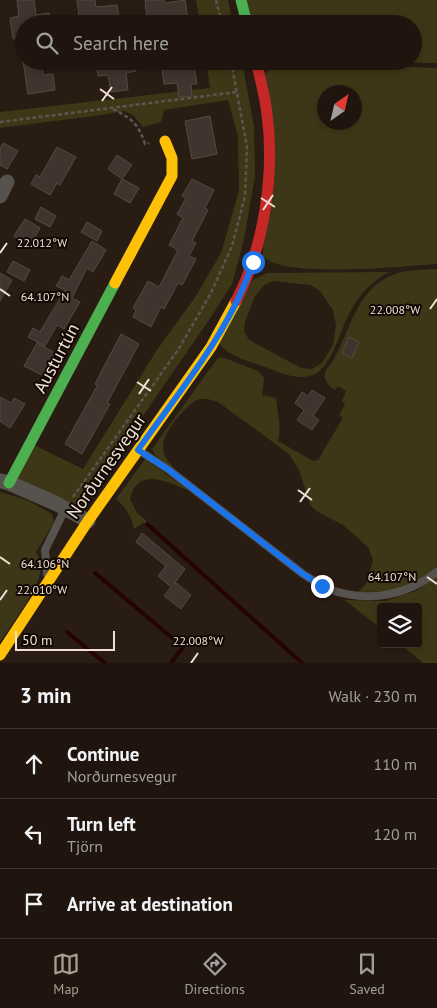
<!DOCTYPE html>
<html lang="en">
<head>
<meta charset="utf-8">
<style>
  :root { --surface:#1f150e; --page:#271e17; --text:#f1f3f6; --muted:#a19f9e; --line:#3c342e; --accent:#aa9b92 }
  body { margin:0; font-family:"PT Sans",sans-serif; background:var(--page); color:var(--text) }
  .controls { position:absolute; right:15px; bottom:15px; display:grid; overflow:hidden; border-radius:5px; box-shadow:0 2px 8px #0003 }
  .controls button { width:45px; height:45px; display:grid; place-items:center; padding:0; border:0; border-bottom:1px solid var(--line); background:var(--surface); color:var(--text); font:25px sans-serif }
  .compass { position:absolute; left:317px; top:85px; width:45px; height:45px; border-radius:50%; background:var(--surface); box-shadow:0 2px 8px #0003; rotate:34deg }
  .scale { position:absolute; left:15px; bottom:12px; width:100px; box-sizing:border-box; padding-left:5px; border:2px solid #f0e0d6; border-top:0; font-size:14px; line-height:18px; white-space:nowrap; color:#f0e0d6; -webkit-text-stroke:4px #120803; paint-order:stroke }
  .stop { position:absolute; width:15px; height:15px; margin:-11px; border:4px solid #1a73e8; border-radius:50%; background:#fff }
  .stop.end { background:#1a73e8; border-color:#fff; box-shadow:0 1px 5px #0008 }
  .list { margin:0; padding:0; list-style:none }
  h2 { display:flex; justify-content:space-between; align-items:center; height:65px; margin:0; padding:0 20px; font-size:21px }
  h2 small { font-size:16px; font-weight:400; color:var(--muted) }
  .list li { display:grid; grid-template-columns:32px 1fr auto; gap:15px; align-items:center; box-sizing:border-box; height:70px; padding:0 20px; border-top:1px solid var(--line) }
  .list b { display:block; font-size:19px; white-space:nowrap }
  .list p { margin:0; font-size:16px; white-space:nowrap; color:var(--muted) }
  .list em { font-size:16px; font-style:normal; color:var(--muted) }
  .icon { flex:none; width:28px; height:28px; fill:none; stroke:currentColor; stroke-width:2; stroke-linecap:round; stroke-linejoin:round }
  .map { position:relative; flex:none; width:437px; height:663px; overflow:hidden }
  .search { position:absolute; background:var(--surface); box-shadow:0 2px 8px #0003; left:15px; right:15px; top:15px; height:55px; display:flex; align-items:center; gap:12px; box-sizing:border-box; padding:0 18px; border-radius:28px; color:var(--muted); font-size:19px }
  .sheet { height:275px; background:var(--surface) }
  nav { display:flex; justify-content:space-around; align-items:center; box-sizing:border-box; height:70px; border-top:1px solid var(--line); background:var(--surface); font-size:14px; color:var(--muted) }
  nav a { display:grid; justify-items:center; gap:2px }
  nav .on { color:var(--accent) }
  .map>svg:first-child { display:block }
</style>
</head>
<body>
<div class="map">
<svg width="437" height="663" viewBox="0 0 437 663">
  <rect width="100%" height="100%" fill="#291c13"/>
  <g fill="#3e3717" fill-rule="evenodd">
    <path d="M196,0H228L233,24H200Z"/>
    <path d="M244,0H437V63L302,61H413V24H249Z"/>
    <path d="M206,61H242L254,126L255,177L243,244L232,284L211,317L80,507L16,480L34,445L83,469L157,350L196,296L221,253L239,191L238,136L228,100L164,110L161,122L143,127L133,115L124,111L102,115L0,128V112L210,88Z"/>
    <path d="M408,67L437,68V264C405,266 281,279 263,256L265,73L269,70ZM324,92H354V122H324Z"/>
    <path d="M437,269V569C409,590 392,592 358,592L366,584L373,560L368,547L343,525L318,512L310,505L299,470L289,454L218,402C212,400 206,398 199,399C187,403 163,433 163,445C162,456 169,462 175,470L156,456L152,449L217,359L222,357L258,371L264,378L262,395L276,398C277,413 282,427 278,441L313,461L318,460L343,418L339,415L345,405L342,401L346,391L338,386L335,390C329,387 323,379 325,372C327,367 332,363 334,359C350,330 356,293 388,277C402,269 421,270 437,269Z"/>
    <path d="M389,272C372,281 360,294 351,310C341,327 331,372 310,376C295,380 279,372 265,367C250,361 228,357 219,343L253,280L267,273ZM273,281L311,285L320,291L333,310L336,325L333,345L322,363L312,369L301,368L249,340L244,331L245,322L255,296L263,286Z"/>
    <path d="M145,459L188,490C166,482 138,466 130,499L137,513L151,525L143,523L134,529C131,515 126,508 116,499Z"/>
    <path d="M0,492L27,500L52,514L54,522L36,552C40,559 42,566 40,574C36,592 11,625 0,642Z"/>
    <path d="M437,577V663H423L400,644H418V607H381V629L345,600L385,601L416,591Z"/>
  </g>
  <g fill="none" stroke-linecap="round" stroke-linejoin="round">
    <g stroke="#240307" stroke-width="4">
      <path d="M147,524L302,663"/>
      <path d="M95,573L183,647L171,663"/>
      <path d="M67,632L105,663"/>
    </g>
  </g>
  <g fill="#41332d" stroke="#554943">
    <path d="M17,0H34L36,15L49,13L51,24H24V38L13,39L10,18L19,16Z"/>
    <path d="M77,0H95L96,7L117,5L120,23L80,24Z"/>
    <path d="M145,0H164L165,3L185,0L188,19L172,21V17L147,20Z"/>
    <path d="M23,61H41L43,75L53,74L55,90L28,94Z"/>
    <path d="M96,61H134L136,71L126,73L128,90L111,92L108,75L98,76Z"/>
    <path d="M161,61H181L182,68L194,67L197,84H191L192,96L179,97L177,83L164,84Z"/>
    <path d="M210,116L217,154L192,159L185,121Z"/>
    <path d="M3,143L18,151L7,169L0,165V149Z"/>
    <path d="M57,147L76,157L60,185L57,183L50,195L31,184L36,175L40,177Z"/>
    <path d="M117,155L132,165L122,179L108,169Z"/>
    <path d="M122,179L139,188L130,203L114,194Z"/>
    <path d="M192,179L214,190L205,208L208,210L192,241L196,243L189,256L196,259L182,285L178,283L164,309L161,307L151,327L133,317L136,310L133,308L148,281L159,287L178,250L169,245L183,218L177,214L186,198L182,196Z"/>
    <path d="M41,207L56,216L50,227L35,219Z"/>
    <path d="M25,219L40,228L30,246L14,236Z"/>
    <path d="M87,222L102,231L97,241L81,232Z"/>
    <path d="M92,241L106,250L93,272L87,268L72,298L80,302L64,329L57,325L45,346L28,337L33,328L40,332L65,290L56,286L62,276L69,280Z"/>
    <path d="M13,261L30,270L24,281L7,272Z"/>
    <path d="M0,273L12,280L0,301Z"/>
    <path d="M121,334L139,344L107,403L110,404L82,454L65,444L97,386L95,384Z"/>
    <path d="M349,337L359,342L352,358L342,353Z"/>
    <path d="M37,343L55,353L42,375L24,366Z"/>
    <path d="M312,390L325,398L313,416L319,420L312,430L297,420L304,410L295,403L302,392L308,396Z"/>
    <path d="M0,397L11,403L14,398L25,404L10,428L0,421Z"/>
    <path d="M142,533L185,569L174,584L175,582L191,595L181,609L164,596L171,587L158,576L166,566L136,542Z"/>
  </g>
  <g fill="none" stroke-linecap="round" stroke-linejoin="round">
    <g stroke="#5c554f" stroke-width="2.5" stroke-dasharray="4 2.5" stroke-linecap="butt">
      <path d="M216,0L222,24"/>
      <path d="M113,109C132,119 138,123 145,144L149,143"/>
      <path d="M0,122L237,92"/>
      <path d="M73,497L178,350L211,293L232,246L245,196L247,147L231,61"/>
    </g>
    <g stroke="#56524e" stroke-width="8">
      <path d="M140,451L169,470L303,574C314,581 325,589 338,592C373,602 409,594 437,572"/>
      <path d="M47,574L45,550L65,509"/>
    </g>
    <g stroke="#56524e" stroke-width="15">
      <path d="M0,196L7,182"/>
      <path d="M1,481L9,483L55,503L88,521"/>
    </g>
    <g stroke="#4caf50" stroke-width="11">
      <path d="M241,0L247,24"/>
      <path d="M9,483L115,283"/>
    </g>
    <g stroke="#ffc107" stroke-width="11">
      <path d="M115,283L172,176V158L165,141"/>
      <path d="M0,655L88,521L211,347L236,301"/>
    </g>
    <path stroke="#c62828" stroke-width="11" d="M236,301C264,247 275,174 267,114C265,96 260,78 256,61"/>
  </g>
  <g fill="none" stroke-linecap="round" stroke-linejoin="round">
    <path stroke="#1a73e8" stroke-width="6" d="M253,262C230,332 180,390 138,450L169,470L303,574L322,586"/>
  </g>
  <path fill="none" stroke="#f0e0d6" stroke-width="2" d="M100,89L114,99M102,101L112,87M261,198L275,207M263,210L273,195M0,253L7,243M0,289L10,296M430,309L437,299M137,382L151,391M139,394L149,379M298,490L312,500M300,502L310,488M0,557L10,564M427,577L437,584M0,600L7,590M191,663L198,653"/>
  <g text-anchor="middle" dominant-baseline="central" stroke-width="4" stroke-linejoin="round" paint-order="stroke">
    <g font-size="18" fill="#f0e0d6" stroke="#120803">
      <text transform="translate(56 358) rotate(-62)">Austurtún</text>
      <text transform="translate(106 466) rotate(-55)">Norðurnesvegur</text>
    </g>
  </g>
  <g font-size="12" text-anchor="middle" fill="#f0e0d6" stroke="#120803" stroke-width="4" stroke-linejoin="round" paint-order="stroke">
    <text x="42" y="247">22.012°W</text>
    <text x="45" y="301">64.107°N</text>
    <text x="395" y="314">22.008°W</text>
    <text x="45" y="568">64.106°N</text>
    <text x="392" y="581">64.107°N</text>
    <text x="42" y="594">22.010°W</text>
    <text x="198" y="645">22.008°W</text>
  </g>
</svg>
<div class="controls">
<button><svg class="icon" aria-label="layers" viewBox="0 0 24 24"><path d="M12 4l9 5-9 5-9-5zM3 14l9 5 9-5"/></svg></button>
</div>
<svg class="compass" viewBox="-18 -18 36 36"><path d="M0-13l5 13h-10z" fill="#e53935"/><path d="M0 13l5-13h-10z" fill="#a19f9e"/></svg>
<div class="scale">50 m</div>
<div class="stop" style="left:253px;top:262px"></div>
<div class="stop end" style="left:322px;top:586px"></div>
<div class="search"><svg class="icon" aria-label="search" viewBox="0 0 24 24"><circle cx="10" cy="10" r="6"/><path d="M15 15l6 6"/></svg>Search here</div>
</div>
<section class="sheet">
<h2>3 min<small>Walk · 230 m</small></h2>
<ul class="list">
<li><svg class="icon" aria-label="ahead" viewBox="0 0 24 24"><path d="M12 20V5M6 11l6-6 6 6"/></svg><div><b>Continue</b><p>Norðurnesvegur</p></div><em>110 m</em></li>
<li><svg class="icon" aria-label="left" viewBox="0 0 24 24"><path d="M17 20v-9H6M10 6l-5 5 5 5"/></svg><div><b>Turn left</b><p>Tjörn</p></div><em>120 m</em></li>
<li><svg class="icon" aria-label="arrive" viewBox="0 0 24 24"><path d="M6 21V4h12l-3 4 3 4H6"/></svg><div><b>Arrive at destination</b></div></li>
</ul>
</section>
<nav>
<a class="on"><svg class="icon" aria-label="map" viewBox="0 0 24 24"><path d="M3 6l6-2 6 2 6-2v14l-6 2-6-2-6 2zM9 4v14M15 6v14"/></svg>Map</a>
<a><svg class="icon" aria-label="directions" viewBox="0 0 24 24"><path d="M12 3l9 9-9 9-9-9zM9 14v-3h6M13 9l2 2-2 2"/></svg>Directions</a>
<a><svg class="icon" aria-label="saved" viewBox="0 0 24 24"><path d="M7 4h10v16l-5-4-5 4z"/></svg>Saved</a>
</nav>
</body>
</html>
